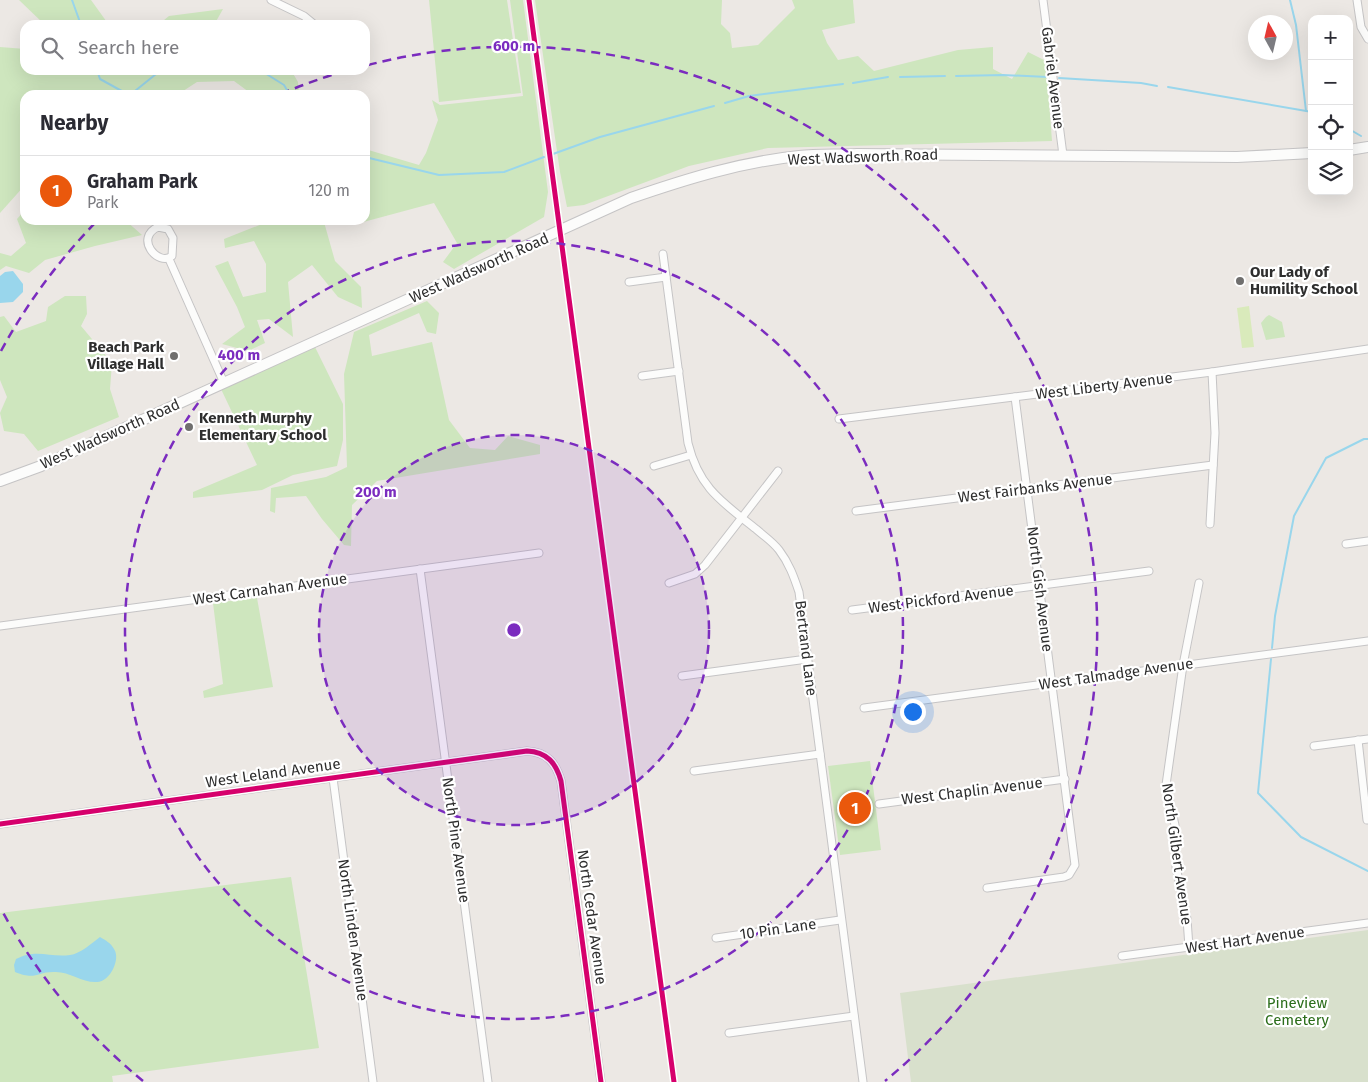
<!DOCTYPE html>
<html lang="en">
<head>
<meta charset="utf-8">
<style>
  :root { --surface:#fff; --page:#f2f2f3; --text:#2b2b33; --muted:#7c7c81; --line:#e1e1e2; --accent:#ea580c }
  body { margin:0; font-family:"Fira Sans",sans-serif; background:var(--page); color:var(--text) }
  .controls { position:absolute; right:15px; top:15px; display:grid; overflow:hidden; border-radius:10px; box-shadow:0 5px 20px #0002 }
  .controls button { width:45px; height:45px; display:grid; place-items:center; padding:0; border:0; border-bottom:1px solid var(--line); background:var(--surface); color:var(--text); font:25px sans-serif }
  .compass { position:absolute; left:1248px; top:15px; width:45px; height:45px; border-radius:50%; background:var(--surface); box-shadow:0 5px 20px #0002; rotate:352deg }
  .you { position:absolute; left:912px; top:711px; width:18px; height:18px; margin:-12px; border:4px solid #fff; border-radius:50%; background:#1a73e8; box-shadow:0 0 0 8px #1a73e833 }
  .badge { display:grid; place-items:center; width:32px; height:32px; border-radius:50%; background:var(--accent); color:#fff; font-size:16px; font-weight:700 }
  .pin { position:absolute; translate:-50% -50%; border:2px solid #fff; box-shadow:0 1px 5px #0006 }
  .list { margin:0; padding:0; list-style:none }
  h2 { display:flex; justify-content:space-between; align-items:center; height:65px; margin:0; padding:0 20px; font-size:21px }
  h2 small { font-size:16px; font-weight:400; color:var(--muted) }
  .list li { display:grid; grid-template-columns:32px 1fr auto; gap:15px; align-items:center; box-sizing:border-box; height:70px; padding:0 20px; border-top:1px solid var(--line) }
  .list b { display:block; font-size:19px; white-space:nowrap }
  .list p { margin:0; font-size:16px; white-space:nowrap; color:var(--muted) }
  .list em { font-size:16px; font-style:normal; color:var(--muted) }
  .icon { flex:none; width:28px; height:28px; fill:none; stroke:currentColor; stroke-width:2; stroke-linecap:round; stroke-linejoin:round }
  .map { position:relative; flex:none; width:1368px; height:1082px; overflow:hidden }
  .search { position:absolute; background:var(--surface); box-shadow:0 5px 20px #0002; left:20px; top:20px; width:350px; height:55px; display:flex; align-items:center; gap:12px; box-sizing:border-box; padding:0 18px; border-radius:15px; color:var(--muted); font-size:19px }
  .panel { position:absolute; background:var(--surface); box-shadow:0 5px 20px #0002; left:20px; top:90px; width:350px; height:135px; border-radius:15px }
  .map>svg:first-child { display:block }
</style>
</head>
<body>
<div class="map">
<svg width="1368" height="1082" viewBox="0 0 1368 1082">
  <rect width="100%" height="100%" fill="#ece8e4"/>
  <g fill="#cee6be">
    <path d="M19,0H91L109,25H45Z"/>
    <path d="M429,0H507L521,93L439,102Z"/>
    <path d="M510,0H523L548,192L544,217L454,269L443,262L457,243L434,203L356,224L350,220H365V149L419,165L426,153L438,120L432,100L440,105L523,96Z"/>
    <path d="M535,0H722L721,24L730,33L732,48L758,45L795,8L792,0H853L855,23L822,30L827,43L838,60L858,56L874,71L958,50L993,47V69L1012,79L1028,52L1046,61L1052,141L768,148L689,166L584,205L567,207L560,172Z"/>
    <path d="M223,9L214,25H158L169,16Z"/>
    <path d="M0,47L25,49V70H291L298,82L299,95H253L234,81L197,82L177,95H25V185L0,213Z"/>
    <path d="M25,210V220H125L142,235L95,246L45,260L29,273L6,266L0,270V253L11,256L26,243L17,219Z"/>
    <path d="M272,220H329L324,222L335,261L361,287L362,308L338,297L312,265L288,282L293,337L269,319L257,320L265,343L248,351L222,344L245,327L237,307L215,266L228,261L243,297L266,292V264L254,241L225,248L224,239Z"/>
    <path d="M65,296H86L87,314L81,326L112,363L110,389L119,417L38,451L24,434L4,431L0,413L7,397L0,380V317L4,316L16,332L46,321L48,307Z"/>
    <path d="M427,301L439,313L436,334L427,332L419,313L369,335L372,356L432,342L449,420L470,448L495,450L508,436L540,445V454L377,481L352,505L351,546L344,545L322,519L306,496L276,498L275,513L270,511L271,488L326,477L347,467L344,374L354,332Z"/>
    <path d="M1269,315L1282,322L1285,337L1266,340L1261,323L1266,317Z"/>
    <path d="M315,347L343,404V440L337,466L293,475L262,490L193,498V492L257,465L221,389Z"/>
    <path d="M257,598L273,687L204,698L203,691L223,684L213,603Z"/>
    <path d="M870,761L881,850L840,855L828,766Z"/>
    <path d="M291,877L319,1048L112,1076L113,1082H0V913Z"/>
  </g>
  <path fill="#d8e0cc" d="M1368,930V1082H911L900,993Z"/>
  <path fill="#d9eabb" d="M1249,306L1254,347L1242,348L1237,308Z"/>
  <g fill="#99d6ec">
    <path d="M13,271L23,284V292L13,302L0,303V276L5,272Z"/>
    <path d="M100,937C105,940 111,943 114,949C121,959 110,982 97,982C83,983 70,972 56,972C36,971 37,981 15,972L14,965L16,959C37,948 50,958 70,955C80,954 92,943 100,937Z"/>
  </g>
  <g fill="none" stroke-linecap="round" stroke-linejoin="round">
    <g stroke="#99d6ec" stroke-width="2">
      <path d="M72,0L81,25"/>
      <path d="M1290,0L1296,25L1306,111"/>
      <path d="M97,70L100,79L129,95"/>
      <path d="M260,70L284,85L290,95"/>
      <path d="M956,76L1003,75L1048,77"/>
      <path d="M900,77L945,76"/>
      <path d="M1059,78L1141,83L1157,86"/>
      <path d="M853,83L888,77"/>
      <path d="M1168,87L1312,112"/>
      <path d="M130,95L161,70"/>
      <path d="M725,103L749,96L843,84"/>
      <path d="M1349,129L1361,136"/>
      <path d="M553,154L600,137L714,106"/>
      <path d="M365,157L439,175L504,172L544,157"/>
      <path d="M1272,648L1275,616L1294,516L1326,458L1364,439H1368"/>
      <path d="M1271,659L1258,793L1301,837L1368,871"/>
    </g>
    <g stroke="#c5c4c5" stroke-width="9">
      <g id="street">
        <path d="M271,0L304,16L315,25"/>
        <path d="M1043,0L1063,155"/>
        <path d="M1357,0L1361,27L1368,39"/>
        <path d="M158,227L168,229L173,238L172,256C158,267 134,238 158,227Z"/>
        <path d="M663,254L688,443C699,488 722,502 756,529C764,536 773,542 779,550C789,563 794,577 799,592L863,1082"/>
        <path d="M169,259L224,383"/>
        <path d="M629,282L666,277"/>
        <path d="M642,376L679,371"/>
        <path d="M839,419L1212,372L1368,349"/>
        <path d="M654,466L691,455"/>
        <path d="M856,511L1213,465"/>
        <path d="M1210,524L1215,433L1212,372"/>
        <path d="M1346,544L1368,541"/>
        <path d="M420,569L488,1082"/>
        <path d="M669,583L695,574L705,565L778,471"/>
        <path d="M852,610L1149,571"/>
        <path d="M0,626L539,553"/>
        <path d="M682,676L807,659"/>
        <path d="M864,708L1368,641"/>
        <path d="M1358,740L1367,820"/>
        <path d="M1314,746L1368,739"/>
        <path d="M694,771L820,754"/>
        <path d="M333,778L373,1082"/>
        <path d="M879,804L1065,779"/>
        <path d="M0,824L527,751C547,752 556,763 561,781L601,1082"/>
        <path d="M987,888L1064,877L1069,875L1075,865L1015,397"/>
        <path d="M716,938L840,920"/>
        <path d="M1189,947L1187,919L1176,867L1175,825L1166,785L1183,665L1199,583"/>
        <path d="M1122,956L1368,923"/>
        <path d="M729,1033L854,1016"/>
      </g>
    </g>
    <g stroke="#c5c4c5" stroke-width="12">
      <g id="secondary">
        <path d="M1349,150L1368,147"/>
        <path d="M0,481L41,466L631,198C686,179 741,162 799,156C818,154 838,155 857,154L1237,157L1312,153"/>
      </g>
    </g>
    <use href="#street" stroke="#fcfcfb" stroke-width="7"/>
    <use href="#secondary" stroke="#fcfcfb" stroke-width="10"/>
    <g stroke="#fff" stroke-width="8">
      <g id="cycleway">
        <path d="M529,0L674,1082"/>
        <path d="M0,824L527,751C547,752 556,763 561,781L601,1082"/>
      </g>
    </g>
    <use href="#cycleway" stroke="#d6006c" stroke-width="5"/>
  </g>
  <circle cx="514" cy="630" r="195" fill="#7b2cbf" fill-opacity=".12"/>
  <g fill="none" stroke="#7b2cbf" stroke-width="2.5" stroke-dasharray="9 6">
    <circle cx="514" cy="630" r="195"/>
    <circle cx="514" cy="630" r="389"/>
    <path d="M143 1081A584 584 0 0 1 1 909M1 351A584 584 0 0 1 97 221M281 94A584 584 0 0 1 348 70M368 65A584 584 0 0 1 885 1081"/>
  </g>
  <g fill="#706f6e" stroke="#fff" stroke-width="2">
    <circle cx="1240" cy="281" r="5"/>
    <circle cx="174" cy="356" r="5"/>
    <circle cx="189" cy="427" r="5"/>
  </g>
  <g text-anchor="middle" dominant-baseline="central" stroke-width="4.5" stroke-linejoin="round" paint-order="stroke">
    <g font-size="15" fill="#2e2e2e" stroke="#fff">
      <text transform="translate(1053 78) rotate(83)">Gabriel Avenue</text>
      <text transform="translate(863 157) rotate(-2)">West Wadsworth Road</text>
      <text transform="translate(479 268) rotate(-24)">West Wadsworth Road</text>
      <text transform="translate(1104 386) rotate(-7)">West Liberty Avenue</text>
      <text transform="translate(110 434) rotate(-24)">West Wadsworth Road</text>
      <text transform="translate(1035 488) rotate(-7)">West Fairbanks Avenue</text>
      <text transform="translate(270 589) rotate(-8)">West Carnahan Avenue</text>
      <text transform="translate(1040 589) rotate(83)">North Gish Avenue</text>
      <text transform="translate(941 599) rotate(-7)">West Pickford Avenue</text>
      <text transform="translate(806 648) rotate(83)">Bertrand Lane</text>
      <text transform="translate(1116 674) rotate(-8)">West Talmadge Avenue</text>
      <text transform="translate(273 773) rotate(-8)">West Leland Avenue</text>
      <text transform="translate(972 791) rotate(-7)">West Chaplin Avenue</text>
      <text transform="translate(456 840) rotate(82)">North Pine Avenue</text>
      <text transform="translate(1177 854) rotate(82)">North Gilbert Avenue</text>
      <text transform="translate(592 917) rotate(82)">North Cedar Avenue</text>
      <text transform="translate(778 929) rotate(-8)">10 Pin Lane</text>
      <text transform="translate(353 930) rotate(82)">North Linden Avenue</text>
      <text transform="translate(1245 940) rotate(-8)">West Hart Avenue</text>
    </g>
    <g font-size="15" font-weight="bold" fill="#2e2e2e" stroke="#fff" text-anchor="start">
      <text x="1250" y="272">Our Lady of<tspan x="1250" dy="17">Humility School</tspan></text>
      <text x="164" y="347" text-anchor="end">Beach Park<tspan x="164" dy="17">Village Hall</tspan></text>
      <text x="199" y="418">Kenneth Murphy<tspan x="199" dy="17">Elementary School</tspan></text>
    </g>
    <g font-size="15" fill="#2c6e1b" stroke="#fff">
      <text x="1297" y="1003">Pineview<tspan x="1297" dy="17">Cemetery</tspan></text>
    </g>
  </g>
  <circle cx="514" cy="630" r="8" fill="#7b2cbf" stroke="#fff" stroke-width="2.5"/>
  <g font-size="15" text-anchor="middle" font-weight="bold" fill="#7b2cbf" stroke="#fff" stroke-width="4.5" stroke-linejoin="round" paint-order="stroke">
    <text x="514" y="51">600 m</text>
    <text x="239" y="360">400 m</text>
    <text x="376" y="497">200 m</text>
  </g>
</svg>
<div class="controls">
<button>+</button>
<button>−</button>
<button><svg class="icon" aria-label="locate" viewBox="0 0 24 24"><circle cx="12" cy="12" r="6"/><path d="M12 2v4M12 18v4M2 12h4M18 12h4"/></svg></button>
<button><svg class="icon" aria-label="layers" viewBox="0 0 24 24"><path d="M12 4l9 5-9 5-9-5zM3 14l9 5 9-5"/></svg></button>
</div>
<svg class="compass" viewBox="-18 -18 36 36"><path d="M0-13l5 13h-10z" fill="#e53935"/><path d="M0 13l5-13h-10z" fill="#7c7c81"/></svg>
<div class="you"></div>
<div class="pin badge" style="left:855px;top:808px">1</div>
<div class="search"><svg class="icon" aria-label="search" viewBox="0 0 24 24"><circle cx="10" cy="10" r="6"/><path d="M15 15l6 6"/></svg>Search here</div>
<section class="panel">
<h2>Nearby<small></small></h2>
<ul class="list">
<li><span class="badge">1</span><div><b>Graham Park</b><p>Park</p></div><em>120 m</em></li>
</ul>
</section>
</div>
</body>
</html>
